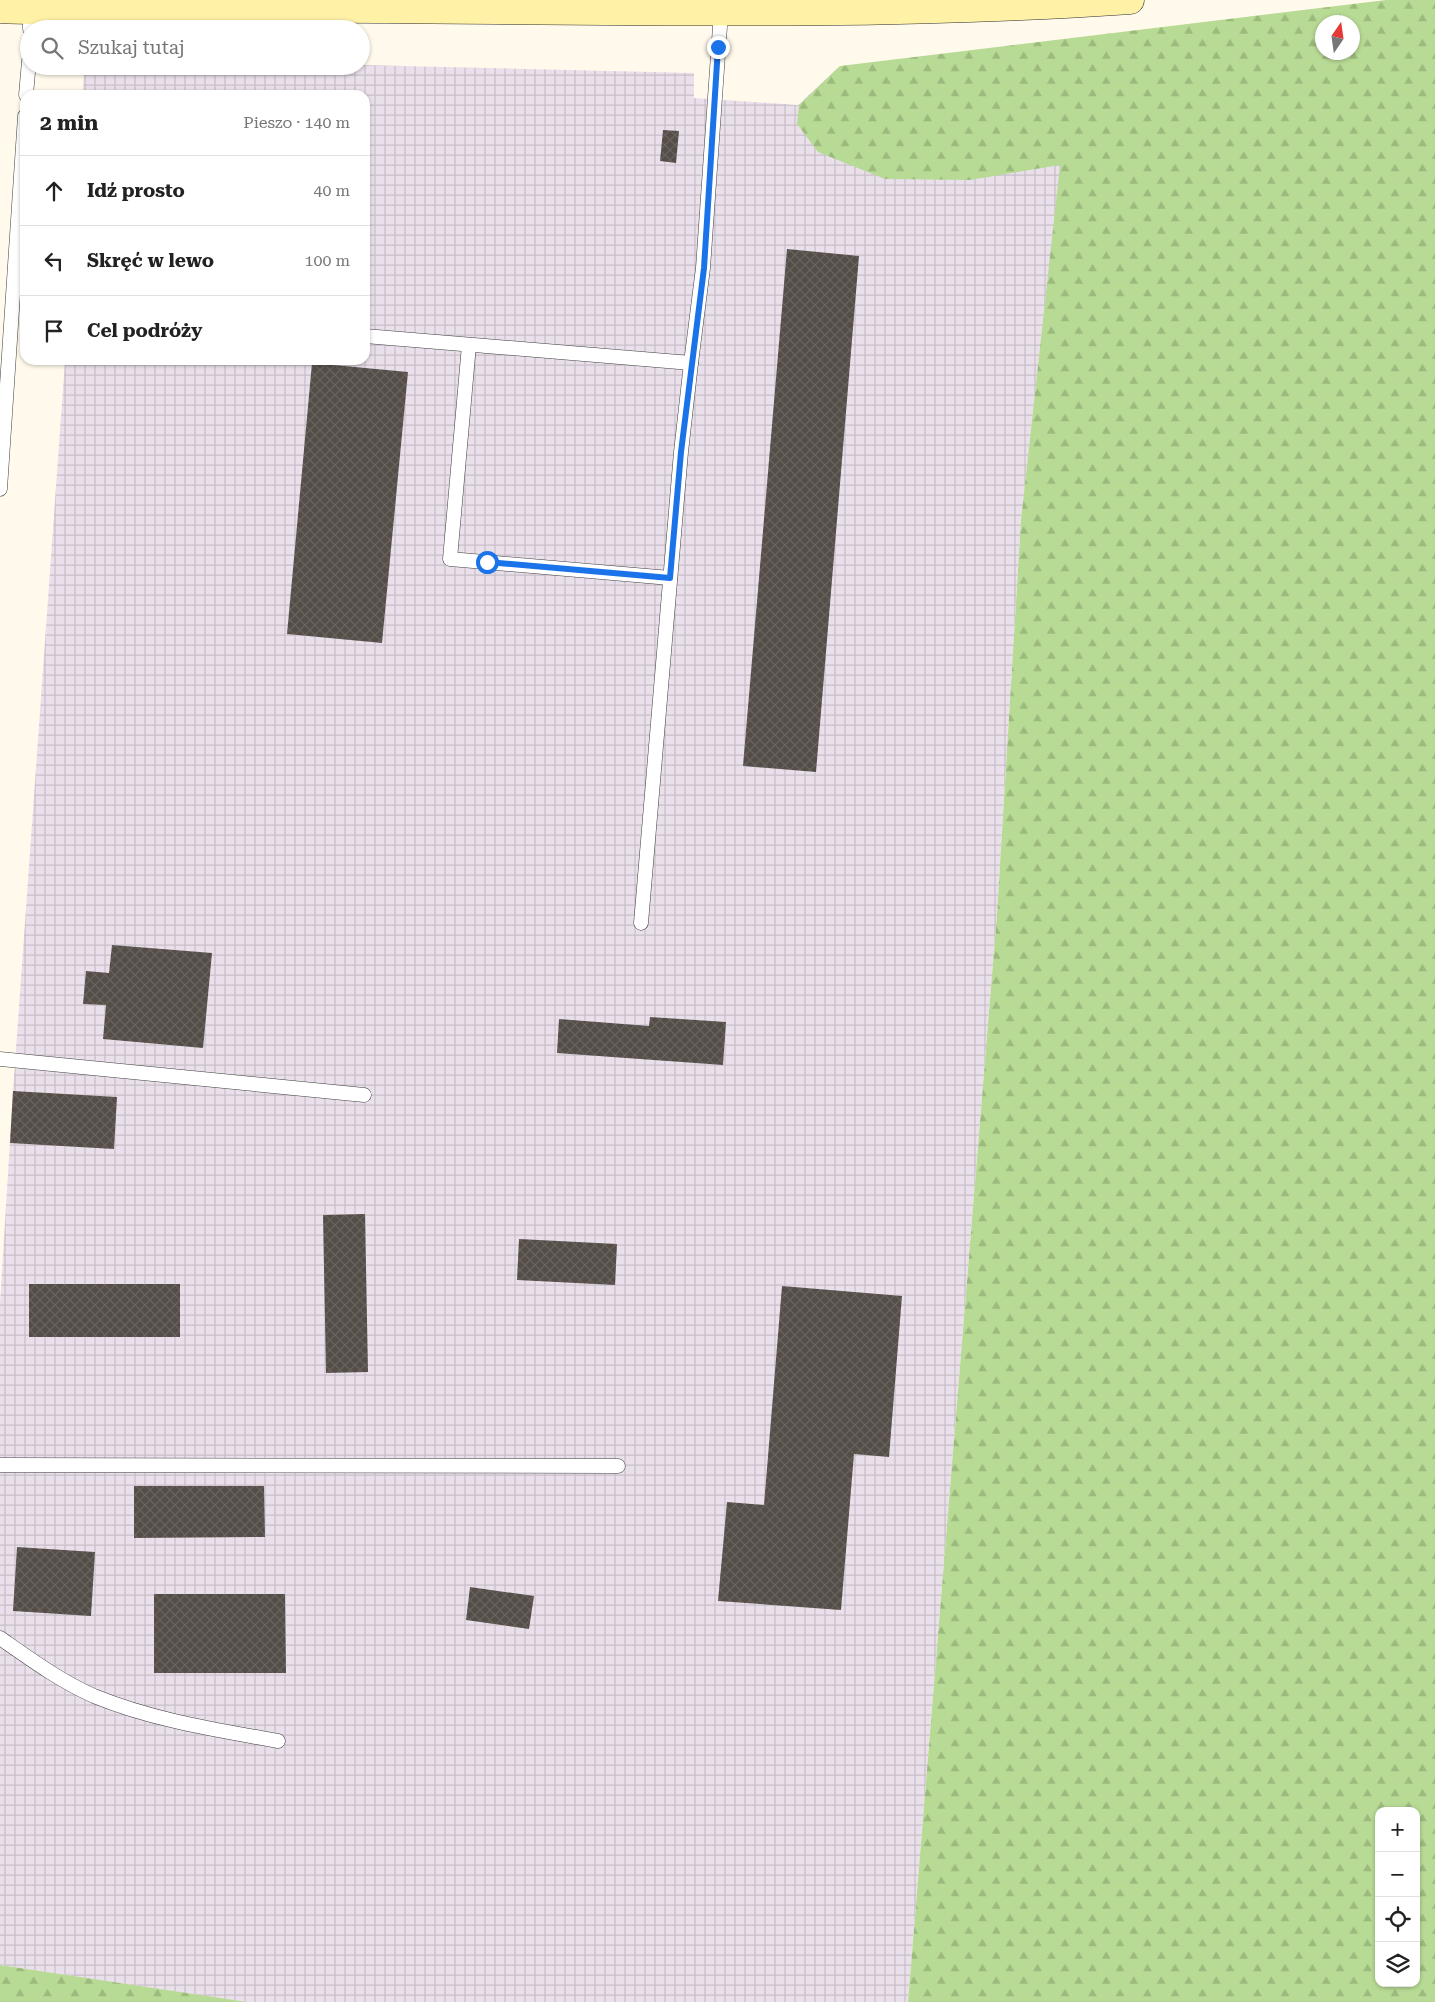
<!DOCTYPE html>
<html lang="pl">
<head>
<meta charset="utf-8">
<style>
  :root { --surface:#fff; --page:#f2f2f2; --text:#222; --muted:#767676; --line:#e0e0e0 }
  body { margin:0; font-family:"Roboto Serif",serif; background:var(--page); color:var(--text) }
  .controls { position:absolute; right:15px; bottom:15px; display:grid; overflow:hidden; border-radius:10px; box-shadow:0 1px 4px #0004 }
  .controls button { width:45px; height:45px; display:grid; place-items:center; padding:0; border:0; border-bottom:1px solid var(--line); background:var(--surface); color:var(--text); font:25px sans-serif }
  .compass { position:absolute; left:1315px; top:15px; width:45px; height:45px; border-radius:50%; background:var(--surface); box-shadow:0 1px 4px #0004; rotate:13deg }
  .stop { position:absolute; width:15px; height:15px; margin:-11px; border:4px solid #1a73e8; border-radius:50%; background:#fff }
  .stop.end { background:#1a73e8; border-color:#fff; box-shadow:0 1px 5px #0008 }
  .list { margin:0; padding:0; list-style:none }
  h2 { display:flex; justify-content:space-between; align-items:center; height:65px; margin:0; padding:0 20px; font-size:21px }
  h2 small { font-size:16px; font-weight:400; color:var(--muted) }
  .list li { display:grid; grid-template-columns:32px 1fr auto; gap:15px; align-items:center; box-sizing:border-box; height:70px; padding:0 20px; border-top:1px solid var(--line) }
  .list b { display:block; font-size:19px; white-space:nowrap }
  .list em { font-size:16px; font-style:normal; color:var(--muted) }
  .icon { flex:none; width:28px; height:28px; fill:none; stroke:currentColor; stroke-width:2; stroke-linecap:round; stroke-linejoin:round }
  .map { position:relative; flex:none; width:1435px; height:2002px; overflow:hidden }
  .search { position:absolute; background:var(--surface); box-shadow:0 1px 4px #0004; left:20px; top:20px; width:350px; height:55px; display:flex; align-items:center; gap:12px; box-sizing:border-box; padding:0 18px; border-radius:28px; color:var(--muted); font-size:19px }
  .panel { position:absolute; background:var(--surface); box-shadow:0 1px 4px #0004; left:20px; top:90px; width:350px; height:275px; border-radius:15px }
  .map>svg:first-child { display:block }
</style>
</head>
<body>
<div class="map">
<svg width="1435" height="2002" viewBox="0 0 1435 2002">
  <defs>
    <pattern id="industrial-grid" width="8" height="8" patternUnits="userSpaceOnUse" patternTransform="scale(1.25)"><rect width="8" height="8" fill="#eae0eb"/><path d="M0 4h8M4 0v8" fill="none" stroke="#c8bfc8"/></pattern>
    <pattern id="forest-firs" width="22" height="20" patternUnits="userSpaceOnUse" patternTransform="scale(1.25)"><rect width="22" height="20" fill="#b7da94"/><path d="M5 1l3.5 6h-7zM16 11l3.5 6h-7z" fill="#9cba7e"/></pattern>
    <pattern id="building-cross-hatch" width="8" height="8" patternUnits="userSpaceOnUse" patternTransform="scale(1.25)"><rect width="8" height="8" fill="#554d48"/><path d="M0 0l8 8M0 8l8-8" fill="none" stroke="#68625e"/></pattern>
  </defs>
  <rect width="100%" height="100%" fill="#fffaeb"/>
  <path fill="url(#industrial-grid)" d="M361,65L694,73V98L798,105L840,66L1069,88L1021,520L997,914L908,2002H245L0,1965V1304L13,1091L65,360H365V95H83L84,66Z"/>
  <g fill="url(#forest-firs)" fill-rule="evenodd">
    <path d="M1386,0H1435V2002H908L997,914L1021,520L1060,165L970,180L885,179L818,152L797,124L799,105L840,66ZM1322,22H1352V52H1322ZM1379,1811H1416V1983H1379Z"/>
    <path d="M0,1965L247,2002H0Z"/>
  </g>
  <g fill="url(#building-cross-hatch)">
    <path d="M663,130L679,131L676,163L660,161Z"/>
    <path d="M787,249L859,256L816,772L743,766Z"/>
    <path d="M312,363L408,372L382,643L287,634Z"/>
    <path d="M112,945L212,953L203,1048L103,1039L106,1005L83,1004L86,971L109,973Z"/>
    <path d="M650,1017L726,1022L723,1065L557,1053L559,1019L649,1026Z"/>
    <path d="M13,1091L117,1097L114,1149L10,1143Z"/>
    <path d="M365,1214L368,1372L326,1373L323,1215Z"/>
    <path d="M519,1239L617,1244L615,1285L517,1280Z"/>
    <rect x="29" y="1284" width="151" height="53"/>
    <path d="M782,1286L902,1296L889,1457L854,1454L841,1610L718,1601L727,1502L764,1505Z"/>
    <path d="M134,1486H264L265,1537L134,1538Z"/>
    <path d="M17,1547L95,1552L91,1616L13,1611Z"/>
    <path d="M470,1587L534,1596L529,1629L466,1620Z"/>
    <path d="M154,1594H285L286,1673H154Z"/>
  </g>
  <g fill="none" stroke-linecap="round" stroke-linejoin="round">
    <g stroke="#3f3f3f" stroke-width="15">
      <g id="lane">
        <path d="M30,29V11"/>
        <path d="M26,95L29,61"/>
        <path d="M365,336L691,363L703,268L721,12"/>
        <path d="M469,345L450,559L670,578"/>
        <path d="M0,489L25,116"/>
        <path d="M641,923L681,452L691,363"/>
        <path d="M0,1059L364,1095"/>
        <path d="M0,1465L618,1466"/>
        <path d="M0,1638C30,1659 60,1681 94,1696C152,1720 217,1730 278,1741"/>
      </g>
    </g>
    <g stroke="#2e2e2e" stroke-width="29">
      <path id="secondary" d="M0,9C51,12 102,8 153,8C231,7 309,9 386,9C634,11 883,17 1130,0"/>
    </g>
    <use href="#lane" stroke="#fff" stroke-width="14"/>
    <use href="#secondary" stroke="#fff1a6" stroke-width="28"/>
  </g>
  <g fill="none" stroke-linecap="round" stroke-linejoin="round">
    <path stroke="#1a73e8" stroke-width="6" d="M487,562L670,578L681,452L704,268L718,47"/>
  </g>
</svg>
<div class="controls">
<button>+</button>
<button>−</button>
<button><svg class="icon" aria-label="locate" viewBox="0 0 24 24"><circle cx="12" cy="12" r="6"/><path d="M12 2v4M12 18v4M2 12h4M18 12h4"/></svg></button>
<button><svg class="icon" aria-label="layers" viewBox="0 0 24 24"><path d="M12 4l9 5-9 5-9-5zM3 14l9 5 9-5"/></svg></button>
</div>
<svg class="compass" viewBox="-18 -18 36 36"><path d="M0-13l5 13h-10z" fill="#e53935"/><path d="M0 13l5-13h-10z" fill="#767676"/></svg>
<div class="stop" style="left:487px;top:562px"></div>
<div class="stop end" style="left:718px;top:47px"></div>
<div class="search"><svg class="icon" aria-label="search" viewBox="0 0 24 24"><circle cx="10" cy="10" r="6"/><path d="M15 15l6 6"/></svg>Szukaj tutaj</div>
<section class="panel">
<h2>2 min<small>Pieszo · 140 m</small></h2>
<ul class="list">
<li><svg class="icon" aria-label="ahead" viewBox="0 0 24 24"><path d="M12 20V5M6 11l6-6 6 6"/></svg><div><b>Idź prosto</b></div><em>40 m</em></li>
<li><svg class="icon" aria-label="left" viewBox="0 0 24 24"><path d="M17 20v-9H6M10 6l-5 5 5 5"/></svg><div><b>Skręć w lewo</b></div><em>100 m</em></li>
<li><svg class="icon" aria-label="arrive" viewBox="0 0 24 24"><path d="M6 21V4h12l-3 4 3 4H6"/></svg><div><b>Cel podróży</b></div></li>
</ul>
</section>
</div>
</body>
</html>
